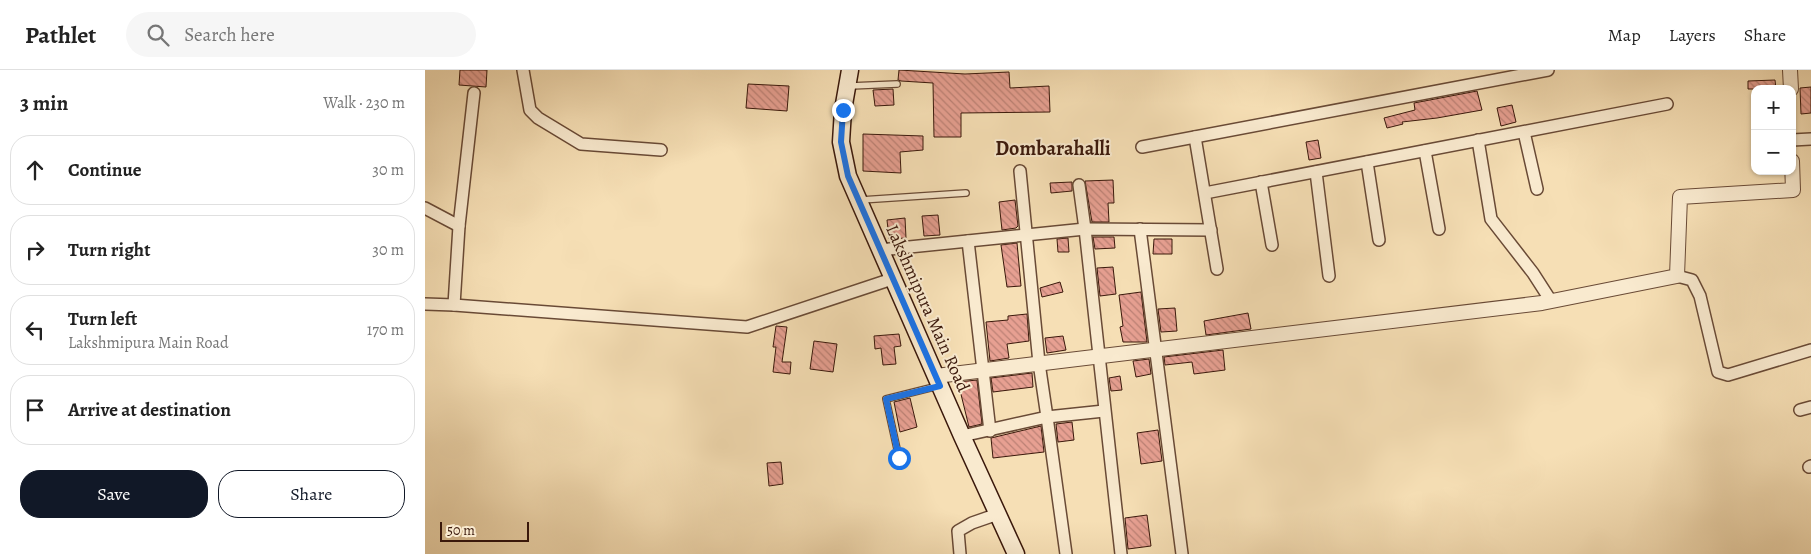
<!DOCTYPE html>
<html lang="en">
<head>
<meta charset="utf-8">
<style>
  :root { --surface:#fff; --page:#f6f6f6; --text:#222; --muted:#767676; --line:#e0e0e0; --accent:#111827 }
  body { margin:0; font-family:Alegreya,serif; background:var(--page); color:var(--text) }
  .controls { position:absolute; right:15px; top:15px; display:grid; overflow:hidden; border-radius:10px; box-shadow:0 1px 4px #0004 }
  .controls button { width:45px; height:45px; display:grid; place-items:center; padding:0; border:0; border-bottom:1px solid var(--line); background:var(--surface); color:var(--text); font:25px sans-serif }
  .scale { position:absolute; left:15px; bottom:12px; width:89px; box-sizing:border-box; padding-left:5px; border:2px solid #3a180b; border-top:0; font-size:14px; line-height:18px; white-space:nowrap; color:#3a180b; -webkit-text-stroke:4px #f9eacf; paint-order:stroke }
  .stop { position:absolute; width:15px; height:15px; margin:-11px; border:4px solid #1a73e8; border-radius:50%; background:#fff }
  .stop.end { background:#1a73e8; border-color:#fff; box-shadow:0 1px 5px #0008 }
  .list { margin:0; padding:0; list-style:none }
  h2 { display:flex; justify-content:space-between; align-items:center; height:65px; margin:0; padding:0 20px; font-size:21px }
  h2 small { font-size:16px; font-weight:400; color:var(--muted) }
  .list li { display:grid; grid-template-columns:32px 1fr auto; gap:15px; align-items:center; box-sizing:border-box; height:70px; margin:0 10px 10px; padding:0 10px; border:1px solid var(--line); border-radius:20px }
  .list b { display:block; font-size:19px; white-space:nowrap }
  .list p { margin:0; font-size:16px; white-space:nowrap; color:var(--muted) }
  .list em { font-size:16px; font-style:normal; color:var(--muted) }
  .actions { display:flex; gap:10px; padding:15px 20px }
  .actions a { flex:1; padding:11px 0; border:1px solid var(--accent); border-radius:20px; text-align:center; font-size:18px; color:var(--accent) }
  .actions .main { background:var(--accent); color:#fff }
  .icon { flex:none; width:28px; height:28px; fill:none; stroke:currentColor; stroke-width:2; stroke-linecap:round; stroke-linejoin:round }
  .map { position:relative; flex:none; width:1386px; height:484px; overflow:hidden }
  header { display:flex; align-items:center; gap:30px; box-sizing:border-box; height:70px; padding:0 25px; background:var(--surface); border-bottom:1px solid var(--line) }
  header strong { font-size:24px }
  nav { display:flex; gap:28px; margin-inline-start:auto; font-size:18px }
  .search { width:350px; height:45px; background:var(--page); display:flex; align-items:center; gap:12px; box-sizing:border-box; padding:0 18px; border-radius:28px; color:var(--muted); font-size:19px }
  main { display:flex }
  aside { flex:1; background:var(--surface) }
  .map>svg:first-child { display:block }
</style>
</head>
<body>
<header>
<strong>Pathlet</strong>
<div class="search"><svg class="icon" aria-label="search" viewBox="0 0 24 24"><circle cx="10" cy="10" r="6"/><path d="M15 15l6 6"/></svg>Search here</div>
<nav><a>Map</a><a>Layers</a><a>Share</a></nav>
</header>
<main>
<aside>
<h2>3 min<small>Walk · 230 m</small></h2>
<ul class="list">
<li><svg class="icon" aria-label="ahead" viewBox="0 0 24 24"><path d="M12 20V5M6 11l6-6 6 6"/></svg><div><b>Continue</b></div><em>30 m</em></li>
<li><svg class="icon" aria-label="right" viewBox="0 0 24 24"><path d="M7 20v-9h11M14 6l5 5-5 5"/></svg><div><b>Turn right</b></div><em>30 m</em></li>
<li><svg class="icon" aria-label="left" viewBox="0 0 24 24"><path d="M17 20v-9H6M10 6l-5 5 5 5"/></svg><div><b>Turn left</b><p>Lakshmipura Main Road</p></div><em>170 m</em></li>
<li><svg class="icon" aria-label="arrive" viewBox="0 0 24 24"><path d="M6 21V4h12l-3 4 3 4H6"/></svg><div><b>Arrive at destination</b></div></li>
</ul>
<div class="actions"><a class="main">Save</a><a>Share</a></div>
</aside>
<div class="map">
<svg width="1386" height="484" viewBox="0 0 1386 484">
  <defs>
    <pattern id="building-back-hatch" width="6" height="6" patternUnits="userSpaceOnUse" patternTransform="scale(1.25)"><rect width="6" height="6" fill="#e7a092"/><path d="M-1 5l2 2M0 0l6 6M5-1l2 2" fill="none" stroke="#bc8175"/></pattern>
  </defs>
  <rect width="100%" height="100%" fill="#f6dfb5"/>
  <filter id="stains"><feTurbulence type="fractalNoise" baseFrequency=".004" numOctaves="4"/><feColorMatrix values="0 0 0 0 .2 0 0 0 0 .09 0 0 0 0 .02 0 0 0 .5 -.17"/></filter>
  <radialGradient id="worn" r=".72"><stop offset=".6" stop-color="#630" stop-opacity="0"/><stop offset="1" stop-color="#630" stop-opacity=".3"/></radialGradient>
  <g fill="url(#building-back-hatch)" stroke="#3a180b">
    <path d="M35,0H62L61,17L34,15Z"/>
    <path d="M474,0L540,4L584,2L585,18L624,16L625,42L536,43V67H509L508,13L476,11L473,10Z"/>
    <path d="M1350,10L1351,19H1323V11Z"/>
    <path d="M323,14L364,16L362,41L321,38Z"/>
    <path d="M1386,17V43L1376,44L1375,18Z"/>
    <path d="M468,19L469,35L450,36L448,20Z"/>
    <path d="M1052,21L1057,40L1012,48L977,52L978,54L962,58L959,48L990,40L989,33Z"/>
    <path d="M1087,35L1091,52L1076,56L1072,38Z"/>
    <path d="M438,64L498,66V80L475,82L476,103L438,101Z"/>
    <path d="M893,70L896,88L884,90L881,72Z"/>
    <path d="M688,110L689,133H683L684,152H667L660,111Z"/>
    <path d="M647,112V121L626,123L625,113Z"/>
    <path d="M590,130L593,156L591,158L577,160L574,132Z"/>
    <path d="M513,145L515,165L499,166L497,146Z"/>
    <path d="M480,148L481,168L464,169L462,150Z"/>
    <path d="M668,167H689L690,178L670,179Z"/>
    <path d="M643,168L644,182H633L632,169Z"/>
    <path d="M729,169H747V184H728Z"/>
    <path d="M592,173L596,216L582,217L576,175Z"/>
    <path d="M688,197L691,224L675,226L672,198Z"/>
    <path d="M635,212L638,222L617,227L615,218Z"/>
    <path d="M716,222L722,272H698L695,257L698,256L694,225Z"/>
    <path d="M750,238L752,261L736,262L733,239Z"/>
    <path d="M823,243L826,259L781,265L779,251Z"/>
    <path d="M602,244L604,271L582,274L584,288L565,291L561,252L583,250V246Z"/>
    <path d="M351,256L362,257L357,292H366L365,304L348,302L351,277H348Z"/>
    <path d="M474,264L476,276L469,277L471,294L458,295L456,278L450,279L449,266Z"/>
    <path d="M638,266L641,280L622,283L620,268Z"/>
    <path d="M389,271L412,274L408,302L385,299Z"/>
    <path d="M798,280L800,300L769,304L767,292L740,295L739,287Z"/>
    <path d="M724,289L726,304L711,307L708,291Z"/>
    <path d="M607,303L608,317L568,322L566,308Z"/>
    <path d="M695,306L697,320L686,321L684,308Z"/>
    <path d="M552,310L557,354L544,357L533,312Z"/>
    <path d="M485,328L492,357L475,362L469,332Z"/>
    <path d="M647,352L649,370L633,372L631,354Z"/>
    <path d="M616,356L619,382L568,388L566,368Z"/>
    <path d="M733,360L737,391L716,394L712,363Z"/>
    <path d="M356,392L358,414L344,416L342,393Z"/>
    <path d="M722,445L726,476L703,479L700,448Z"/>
  </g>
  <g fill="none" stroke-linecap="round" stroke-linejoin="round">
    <g stroke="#694a36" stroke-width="8">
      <g id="service">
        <path d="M425,16L472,14"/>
        <path d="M436,130L541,123"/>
        <path d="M474,388L461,329L513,316"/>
      </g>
    </g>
    <g stroke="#694a36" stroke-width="14">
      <g id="minor">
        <path d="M98,0L105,40L113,48L156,74L236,80"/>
        <path d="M1099,62L1112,119"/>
        <path d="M770,67L792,199"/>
        <path d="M1053,70L1066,149L1108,203L1126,231"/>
        <path d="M1367,70L1386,69"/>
        <path d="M717,77L1123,0"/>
        <path d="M1000,81L1014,159"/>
        <path d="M942,92L954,170"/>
        <path d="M595,101L614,293L622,347L679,341"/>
        <path d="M891,102L904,206"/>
        <path d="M836,112L847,175"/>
        <path d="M654,115L660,159L696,484"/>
        <path d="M780,123L1242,34"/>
        <path d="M0,138L34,156"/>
        <path d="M715,159L757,484"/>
        <path d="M543,171L565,361"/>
        <path d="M455,180L660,159L786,160"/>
        <path d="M1252,206L1267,210L1275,226L1293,302L1303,305L1386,280"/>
        <path d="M0,234L29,235L322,257L467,209"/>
        <path d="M29,235L34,156L49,23"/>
        <path d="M1375,340L1386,337"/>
        <path d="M537,366L622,347L641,484"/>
        <path d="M1384,397L1386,396"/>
        <path d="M535,484L533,461L547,453L573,444"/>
      </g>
    </g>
    <g stroke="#694a36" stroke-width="16">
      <g id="tertiary">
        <path d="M1365,0L1366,19"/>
        <path d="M511,306L1117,233L1252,206L1255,127L1368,120L1367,91"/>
      </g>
    </g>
    <g stroke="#3a180b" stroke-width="19">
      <path id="secondary" d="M425,0L418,40L416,72L423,106L537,366L591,484"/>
    </g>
    <use href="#service" stroke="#f9eacf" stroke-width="5.5"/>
    <use href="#minor" stroke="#f9eacf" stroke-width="11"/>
    <use href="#tertiary" stroke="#f9eacf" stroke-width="14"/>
    <use href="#secondary" stroke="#f9eacf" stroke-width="16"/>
  </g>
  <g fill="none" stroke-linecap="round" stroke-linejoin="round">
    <path stroke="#1a73e8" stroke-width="6" d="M418,40L416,72L423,106L515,316L461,329L474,388"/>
  </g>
  <g text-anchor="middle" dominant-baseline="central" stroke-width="4" stroke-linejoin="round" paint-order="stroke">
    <g font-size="18" fill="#3a180b" stroke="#f9eacf">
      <text transform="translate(503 238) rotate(66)">Lakshmipura Main Road</text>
    </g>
    <g font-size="20" font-weight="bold" fill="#3a180b" stroke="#f9eacf">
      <text x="628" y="78">Dombarahalli</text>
    </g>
  </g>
  <rect width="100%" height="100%" filter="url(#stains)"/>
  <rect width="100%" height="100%" fill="url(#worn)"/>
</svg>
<div class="controls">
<button>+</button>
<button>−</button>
</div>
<div class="scale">50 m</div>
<div class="stop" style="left:474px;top:388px"></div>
<div class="stop end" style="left:418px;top:40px"></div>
</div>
</main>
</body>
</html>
